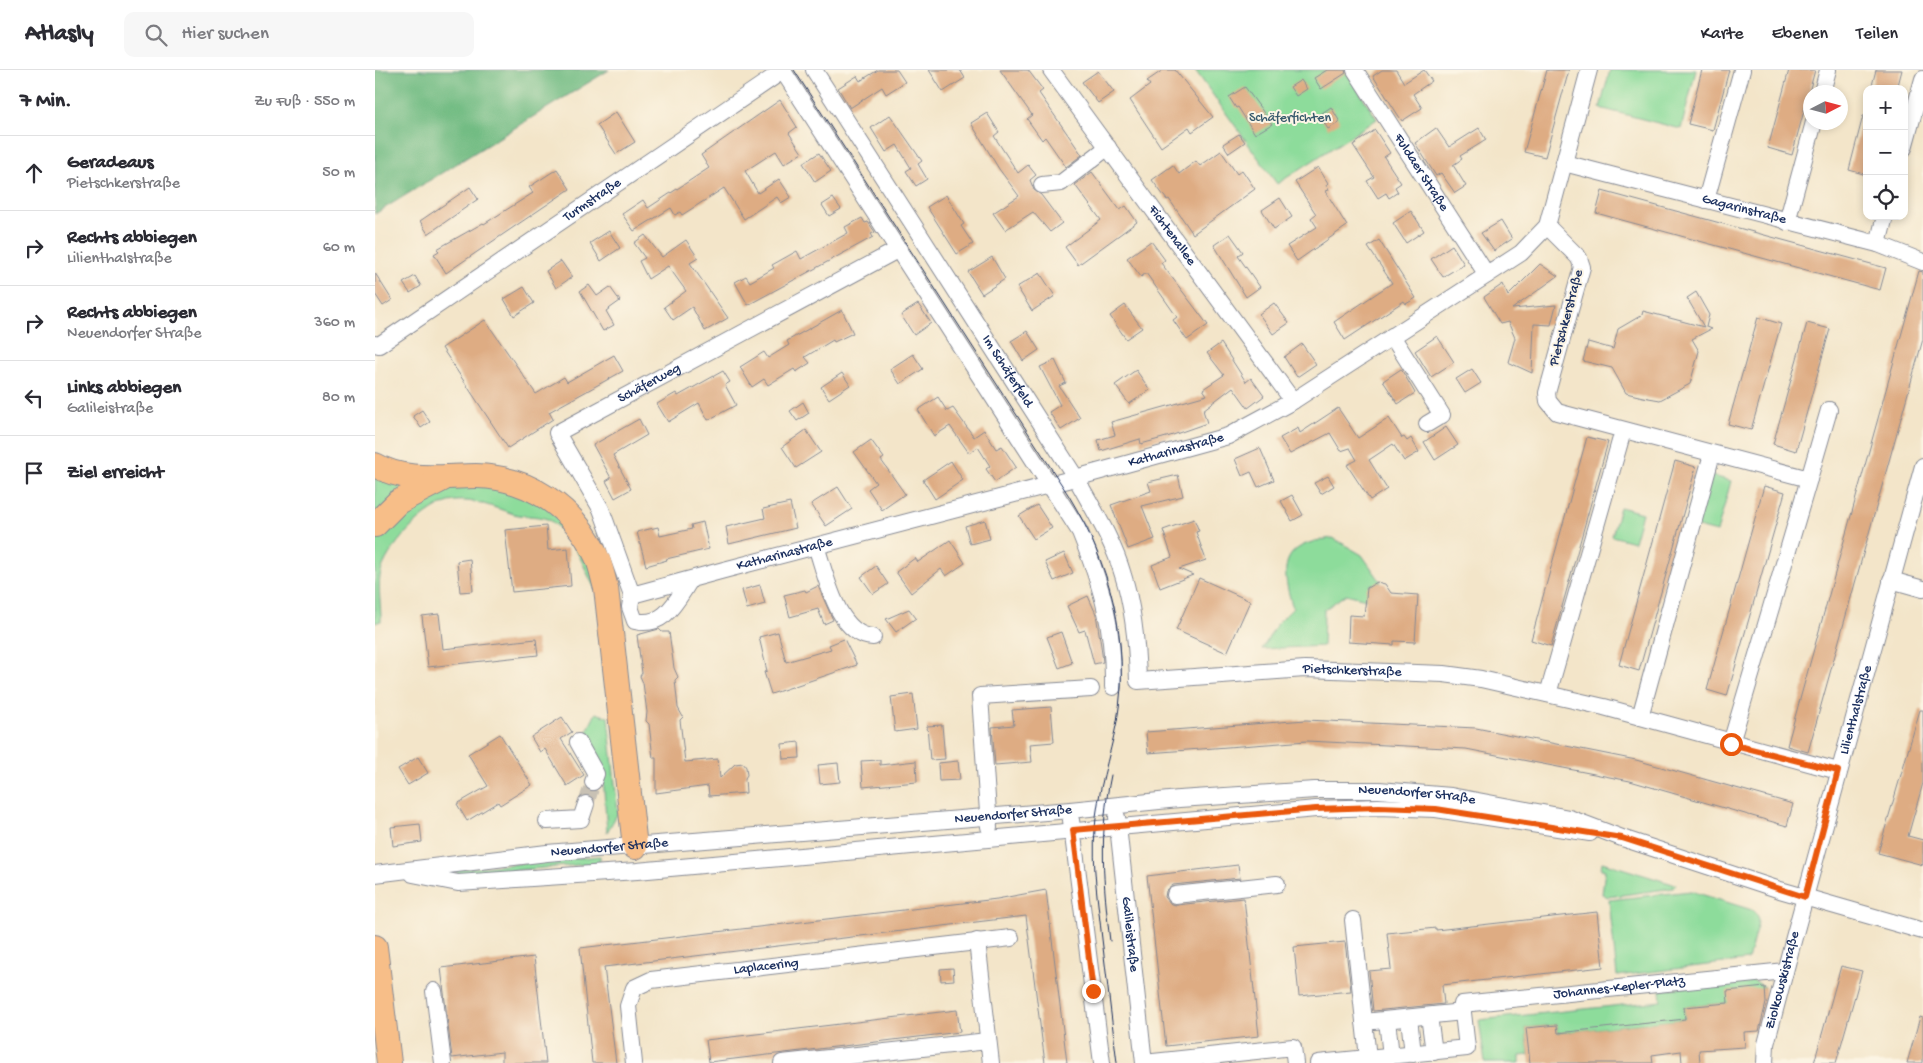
<!DOCTYPE html>
<html lang="de">
<head>
<meta charset="utf-8">
<style>
  :root { --surface:#fff; --page:#f7f7f7; --text:#2b2b33; --muted:#7c7c81; --line:#e1e1e2 }
  body { margin:0; font-family:"Gochi Hand",sans-serif; background:var(--page); color:var(--text) }
  .controls { position:absolute; right:15px; top:15px; display:grid; overflow:hidden; border-radius:10px; box-shadow:0 2px 8px #0003 }
  .controls button { width:45px; height:45px; display:grid; place-items:center; padding:0; border:0; border-bottom:1px solid var(--line); background:var(--surface); color:var(--text); font:25px sans-serif }
  .compass { position:absolute; left:1428px; top:15px; width:45px; height:45px; border-radius:50%; background:var(--surface); box-shadow:0 2px 8px #0003; rotate:84deg }
  .stop { position:absolute; width:15px; height:15px; margin:-11px; border:4px solid #ea580c; border-radius:50%; background:#fff }
  .stop.end { background:#ea580c; border-color:#fff; box-shadow:0 1px 5px #0008 }
  .list { margin:0; padding:0; list-style:none }
  h2 { display:flex; justify-content:space-between; align-items:center; height:65px; margin:0; padding:0 20px; font-size:21px }
  h2 small { font-size:16px; font-weight:400; color:var(--muted) }
  .list li { display:grid; grid-template-columns:32px 1fr auto; gap:15px; align-items:center; box-sizing:border-box; height:75px; padding:0 20px; border-top:1px solid var(--line) }
  .list b { display:block; font-size:19px; white-space:nowrap }
  .list p { margin:0; font-size:16px; white-space:nowrap; color:var(--muted) }
  .list em { font-size:16px; font-style:normal; color:var(--muted) }
  .icon { flex:none; width:28px; height:28px; fill:none; stroke:currentColor; stroke-width:2; stroke-linecap:round; stroke-linejoin:round }
  .map { position:relative; flex:none; width:1548px; height:993px; overflow:hidden }
  header { display:flex; align-items:center; gap:30px; box-sizing:border-box; height:70px; padding:0 25px; background:var(--surface); border-bottom:1px solid var(--line) }
  header strong { font-size:24px }
  nav { display:flex; gap:28px; margin-inline-start:auto; font-size:18px }
  .search { width:350px; height:45px; background:var(--page); display:flex; align-items:center; gap:12px; box-sizing:border-box; padding:0 18px; border-radius:10px; color:var(--muted); font-size:19px }
  main { display:flex }
  aside { flex:1; background:var(--surface) }
  .map>svg:first-child { display:block }
</style>
</head>
<body>
<header>
<strong>Atlasly</strong>
<div class="search"><svg class="icon" aria-label="search" viewBox="0 0 24 24"><circle cx="10" cy="10" r="6"/><path d="M15 15l6 6"/></svg>Hier suchen</div>
<nav><a>Karte</a><a>Ebenen</a><a>Teilen</a></nav>
</header>
<main>
<aside>
<h2>7 Min.<small>Zu Fuß · 550 m</small></h2>
<ul class="list">
<li><svg class="icon" aria-label="ahead" viewBox="0 0 24 24"><path d="M12 20V5M6 11l6-6 6 6"/></svg><div><b>Geradeaus</b><p>Pietschkerstraße</p></div><em>50 m</em></li>
<li><svg class="icon" aria-label="right" viewBox="0 0 24 24"><path d="M7 20v-9h11M14 6l5 5-5 5"/></svg><div><b>Rechts abbiegen</b><p>Lilienthalstraße</p></div><em>60 m</em></li>
<li><svg class="icon" aria-label="right" viewBox="0 0 24 24"><path d="M7 20v-9h11M14 6l5 5-5 5"/></svg><div><b>Rechts abbiegen</b><p>Neuendorfer Straße</p></div><em>360 m</em></li>
<li><svg class="icon" aria-label="left" viewBox="0 0 24 24"><path d="M17 20v-9H6M10 6l-5 5 5 5"/></svg><div><b>Links abbiegen</b><p>Galileistraße</p></div><em>80 m</em></li>
<li><svg class="icon" aria-label="arrive" viewBox="0 0 24 24"><path d="M6 21V4h12l-3 4 3 4H6"/></svg><div><b>Ziel erreicht</b></div></li>
</ul>
</aside>
<div class="map">
<svg width="1548" height="993" viewBox="0 0 1548 993">
  <rect width="100%" height="100%" fill="#fcf5e5"/>
  <filter id="ink" filterUnits="userSpaceOnUse"><feTurbulence type="fractalNoise" baseFrequency=".02" numOctaves="2"/><feDisplacementMap in="SourceGraphic" scale="10" xChannelSelector="R" yChannelSelector="G"/><feConvolveMatrix kernelMatrix="1 2 1 2 8 2 1 2 1" color-interpolation-filters="sRGB"/></filter>
  <filter id="wash" filterUnits="userSpaceOnUse"><feTurbulence type="fractalNoise" baseFrequency=".0096" numOctaves="4" result="noise"/><feDisplacementMap in="SourceGraphic" scale="20" xChannelSelector="R" yChannelSelector="G"/><feGaussianBlur stdDeviation="1.12" result="paint"/><feColorMatrix in="noise" values="0 0 0 0 0 0 0 0 0 0 0 0 0 0 0 0 0 1.4 0 .05"/><feComposite in="paint" operator="in"/></filter>
  <g filter="url(#wash)">
    <rect width="100%" height="100%" fill="#f3e5c9"/>
    <g fill="#8ddc9b" stroke="#54867c">
      <path d="M820,0H970L1002,49L902,114Z"/>
      <path d="M1235,0H1321L1306,59L1225,38Z"/>
      <path d="M1327,403L1356,411L1342,462L1312,454Z"/>
      <path d="M0,406L36,416L0,443Z"/>
      <path d="M107,410L170,436L197,463L217,493L221,521C207,495 201,469 176,451C167,445 150,447 139,444C120,438 101,429 80,431C53,433 9,480 5,506C3,520 6,537 6,551L0,553V468L2,463L43,426Z"/>
      <path d="M1245,437L1267,443L1259,472L1237,466Z"/>
      <path d="M958,468L987,485L1006,512L995,515L991,529L971,524L949,540L948,576L887,579L902,554L918,538C904,494 907,474 958,468Z"/>
      <path d="M221,643L233,647L243,743L232,762L228,706L211,663Z"/>
      <path d="M225,786V793L88,805L75,800Z"/>
      <path d="M1227,792L1301,815L1298,818L1233,827L1227,824L1230,800L1226,799Z"/>
      <path d="M1316,821L1377,840L1383,846V852L1373,890L1242,906L1234,830Z"/>
      <path d="M1376,909L1390,917L1353,933L1309,937L1310,949L1183,963L1182,955L1151,958L1154,985L1145,986V993H1110L1104,950L1286,931L1285,920Z"/>
    </g>
    <path fill="#72bc83" stroke="#467670" d="M0,0H234L0,144Z"/>
    <g id="blocks">
      <g fill="#deac83">
        <path d="M503,0H522L530,12L511,24L507,17L475,38L463,18L482,6L485,11Z"/>
        <path d="M554,0H585L590,8L568,22Z"/>
        <path d="M625,0H653L668,20L664,23L707,85L691,97L670,67L667,70L652,49L657,45Z"/>
        <path d="M788,0H800L838,47L817,62L814,57L786,77L755,30L775,15L772,11Z"/>
        <path d="M952,0H970L971,3L946,19L939,8Z"/>
        <path d="M1007,0H1021L1029,13L1049,0L1057,11L1038,24L1047,38L1027,51L998,6Z"/>
        <path d="M1172,0H1194L1170,87L1149,82Z"/>
        <path d="M1327,0H1354L1338,60L1313,54Z"/>
        <path d="M1414,0H1440L1417,85L1393,78Z"/>
        <path d="M1501,0H1527L1522,19H1496Z"/>
        <path d="M723,1L739,22L723,33L707,12Z"/>
        <path d="M926,10L932,19L921,26L915,17Z"/>
        <path d="M870,17L897,54L880,64L863,37L861,38L854,27Z"/>
        <path d="M405,30L422,57L414,63L427,83L409,94L401,81L370,101L383,123L404,109L416,127L406,133L402,127L369,149L349,118L307,145L305,142L300,145L296,138L259,161L247,144L268,130L273,138L334,98L326,85Z"/>
        <path d="M956,37L965,52L953,59L944,45Z"/>
        <path d="M241,42L260,72L241,84L222,55Z"/>
        <path d="M612,43L624,62L619,66L643,103L653,95L661,105L655,110L659,120L666,125L687,153L675,162L658,142L630,160L618,143L644,126L624,99L596,53Z"/>
        <path d="M515,45L547,91L543,94L552,109L541,116L531,101L536,98L522,75L511,82L496,58Z"/>
        <path d="M1488,46H1492V105L1474,100Z"/>
        <path d="M1061,58L1074,77L1104,58L1111,70L1085,86L1087,89L1078,95L1091,116L1080,123L1066,103L1061,106L1040,73Z"/>
        <path d="M1000,60L1015,83L1009,87L1026,113L1020,117L1023,122L1014,128L1011,123L1003,128L992,111L999,107L978,75Z"/>
        <path d="M864,64L870,72L854,83L848,74Z"/>
        <path d="M846,81L862,104L867,100L880,119L818,164L794,129L792,130L777,110L798,95L804,104L821,91L825,96Z"/>
        <path d="M444,83L456,101L440,112L428,93Z"/>
        <path d="M943,97L953,113L951,115L954,120L951,121L954,127L972,156L922,191L912,176L942,157L936,148L941,144L920,112Z"/>
        <path d="M182,99L195,119L71,203L59,184L64,181L62,179L108,153L109,154L158,123L154,117Z"/>
        <path d="M717,102L745,140L751,136L762,152L703,195L690,177L726,150L700,115Z"/>
        <path d="M95,117L103,129L53,164L45,151Z"/>
        <path d="M1227,121L1511,198L1505,220L1221,143Z"/>
        <path d="M571,125L589,154L586,156L598,174L582,184L552,137Z"/>
        <path d="M458,128L466,139L454,146L447,135Z"/>
        <path d="M905,128L917,147L899,159L887,140Z"/>
        <path d="M1036,141L1049,161L1031,173L1018,153Z"/>
        <path d="M487,148L490,153L493,152L500,162L496,164L498,167L373,235L360,212L371,206L375,212L399,198L397,195L422,181L426,189L473,163L470,157Z"/>
        <path d="M1126,151L1137,169L1119,181L1106,163Z"/>
        <path d="M234,161L245,178L226,191L215,173Z"/>
        <path d="M855,164L868,182L863,186L885,217L871,227L839,175Z"/>
        <path d="M270,165L287,187L311,170L323,188L315,193L353,248L330,261L317,237L298,250L289,237L311,221L293,196L273,209L264,191L270,188L259,173Z"/>
        <path d="M1004,170L1041,228L1031,234L1029,231L970,270L959,252L1017,213L993,177Z"/>
        <path d="M776,171L790,190L786,193L833,255L812,270L798,250L802,247L771,203L766,207L752,188Z"/>
        <path d="M1077,175L1089,194L1068,207L1056,189Z"/>
        <path d="M617,187L630,209L607,224L593,202Z"/>
        <path d="M186,191L197,207L181,218L171,201Z"/>
        <path d="M1165,194L1183,206L1137,239L1181,235L1176,255L1159,254L1157,303L1133,292L1140,268L1133,252L1125,254L1109,227L1128,214L1133,226Z"/>
        <path d="M1544,201L1548,202V269L1433,682L1412,676Z"/>
        <path d="M0,203L17,230L8,236L0,224Z"/>
        <path d="M665,203L680,226L657,241L642,217Z"/>
        <path d="M40,206L46,216L35,223L28,213Z"/>
        <path d="M214,215L222,226L235,217L245,231L231,241L239,255L228,261L205,221Z"/>
        <path d="M149,217L159,233L139,246L129,229Z"/>
        <path d="M1321,222L1334,245L1331,257L1336,259L1317,269L1324,281L1315,314L1285,330L1268,327L1251,323L1237,298L1208,291L1213,272L1238,279L1243,259L1267,245L1268,241L1329,257L1312,228Z"/>
        <path d="M899,233L914,253L898,264L884,244Z"/>
        <path d="M543,234L556,253L539,265L526,245Z"/>
        <path d="M750,235L767,258L751,269L735,246Z"/>
        <path d="M467,240L478,263L459,272L458,270L430,287L435,293L421,302L419,299L393,315L389,309L377,317L365,297L389,282L393,288L414,275L412,271Z"/>
        <path d="M1383,247L1406,254L1376,360L1353,354Z"/>
        <path d="M110,250L161,324L189,307L192,312L239,285L248,301L174,342L178,349L133,378L67,278Z"/>
        <path d="M1432,253L1455,259L1421,381L1398,374Z"/>
        <path d="M652,261L664,280L648,291L636,271Z"/>
        <path d="M1062,266L1079,292L1056,307L1040,281Z"/>
        <path d="M846,273L871,312L876,308L889,326L873,338L858,317L828,340L832,353L795,366L766,374L765,369L726,381L723,370L740,365L736,352L832,325L828,319L849,305L832,283Z"/>
        <path d="M927,274L941,294L922,307L909,287Z"/>
        <path d="M538,284L548,299L525,314L515,299Z"/>
        <path d="M680,290L691,313L684,316L705,348L686,360L674,342L685,335L665,297Z"/>
        <path d="M1026,299L1040,323L1023,334L1008,311Z"/>
        <path d="M1097,299L1106,313L1090,323L1081,309Z"/>
        <path d="M761,300L775,320L754,334L740,315Z"/>
        <path d="M348,301L355,312L350,315L361,335L333,350L324,333L293,352L282,334L301,323L303,326Z"/>
        <path d="M467,303L475,315L454,329L446,317Z"/>
        <path d="M563,327L572,341L578,338L599,367L609,360L621,379L627,376L641,397L620,412L611,399L615,396L603,377L594,383L575,356L559,366L543,340Z"/>
        <path d="M428,332L434,343L422,351L415,341Z"/>
        <path d="M963,338L983,368L1014,348L1027,368L1029,367L1032,371L1036,368L1044,382L1029,391L1018,374L994,390L1012,419L995,430L972,395L982,390L975,378L966,381L955,363L915,384L905,368L923,358L925,363Z"/>
        <path d="M47,340L55,352L46,358L38,346Z"/>
        <path d="M264,349L272,365L238,385L256,419L240,428L231,411L236,408L218,375Z"/>
        <path d="M1071,357L1083,375L1060,390L1049,372Z"/>
        <path d="M431,360L446,382L421,398L407,377Z"/>
        <path d="M1212,367L1233,372L1176,576L1156,570Z"/>
        <path d="M496,370L509,388L506,390L530,424L507,440L493,419L501,413L479,382Z"/>
        <path d="M885,378L899,410L883,417L876,402L867,406L860,389Z"/>
        <path d="M576,391L588,410L560,429L548,410Z"/>
        <path d="M1300,391L1321,397L1264,601L1244,595Z"/>
        <path d="M803,405L808,426L767,436L780,469L753,479L736,435L776,421L773,412Z"/>
        <path d="M953,406L959,416L946,424L939,413Z"/>
        <path d="M1389,416L1410,422L1352,626L1332,620Z"/>
        <path d="M463,417L477,439L451,456L436,434Z"/>
        <path d="M917,425L928,445L917,451L906,431Z"/>
        <path d="M415,433L421,458L354,474L351,457L390,448L388,439Z"/>
        <path d="M662,435L677,458L659,469L644,446Z"/>
        <path d="M819,449L824,461L821,462L831,490L804,499L818,505L785,518L777,495L797,487L788,460Z"/>
        <path d="M610,450L615,469L595,474L590,456Z"/>
        <path d="M328,452L334,479L291,489L292,490L271,496L262,462L283,457L285,466L317,459L316,455Z"/>
        <path d="M171,456L173,480L193,478L196,516L137,522L130,460Z"/>
        <path d="M575,470L590,493L571,506L566,499L536,523L521,502L540,488L543,492Z"/>
        <path d="M689,483L698,503L679,511L670,492Z"/>
        <path d="M95,489L98,521L85,522L82,491Z"/>
        <path d="M501,496L513,514L498,524L486,507Z"/>
        <path d="M824,508L875,531L852,583L801,560Z"/>
        <path d="M1002,512L1010,514L1016,523L1043,525L1040,572L1019,571V575L973,572L974,545L989,546L992,518Z"/>
        <path d="M385,515L390,534L372,539L367,520Z"/>
        <path d="M443,516L458,550L449,554L443,539L415,547L409,525L430,520L431,522Z"/>
        <path d="M713,526L721,544L726,576L728,592L719,594L710,560L704,562L692,536Z"/>
        <path d="M534,539L541,548L521,562L511,549Z"/>
        <path d="M64,544L68,579L161,569L163,585L53,597L47,546Z"/>
        <path d="M284,559L287,562H294L299,598L303,607L300,610L303,638L308,647L305,650L310,692L343,689L345,708L360,694L368,693L371,697L372,705L370,708L371,723L334,726L333,716L281,723V688H278L274,654L271,651L272,642L268,613L265,606L267,603L262,565Z"/>
        <path d="M403,562L411,592L456,579L454,575L469,569L482,595L396,624L389,602L392,601L384,567Z"/>
        <path d="M686,562L697,593L684,598L672,567Z"/>
        <path d="M538,624L542,659L520,662L516,627Z"/>
        <path d="M676,637L679,672L655,674L657,692L620,695L617,657L639,655L637,640Z"/>
        <path d="M1545,640H1548V713L1533,766L1548,770V795L1503,783Z"/>
        <path d="M187,647L197,662L186,669L209,705L192,716L170,679L165,682L156,667Z"/>
        <path d="M931,650L1101,658L1261,690L1418,734L1412,756L1255,711L1091,679L932,671L773,683L771,662Z"/>
        <path d="M567,655L570,689L555,690L552,656Z"/>
        <path d="M125,664L157,715L125,735L123,732L92,751L82,734L113,716L93,684Z"/>
        <path d="M424,672L425,688L408,689L407,674Z"/>
        <path d="M43,687L53,703L33,715L23,699Z"/>
        <path d="M505,690V695L541,691L542,712L488,717L486,691Z"/>
        <path d="M583,691L585,710L564,711L563,693Z"/>
        <path d="M463,693L465,712L445,714L443,695Z"/>
        <path d="M45,754L47,772L18,776L16,757Z"/>
        <path d="M863,795L865,808L798,815L791,821L790,827L796,834L801,835L869,828L884,966L791,976L772,806Z"/>
        <path d="M671,820L692,993H670L651,846L229,897L241,993H217L205,878L622,829Z"/>
        <path d="M1222,842L1228,897L1067,915L1069,934L998,941L994,901L1016,899L1012,863L1061,858V860Z"/>
        <path d="M970,872L976,921L924,926L919,877Z"/>
        <path d="M159,887L171,993H127V982L77,988L66,898Z"/>
        <path d="M1466,896L1487,901L1461,993H1439Z"/>
        <path d="M578,898L579,910L566,911L565,899Z"/>
        <path d="M1390,917L1391,933L1384,961L1369,962L1370,977L1324,980L1325,993H1307L1306,981L1277,985L1278,993H1155L1151,958L1182,955L1183,963L1310,949L1309,937L1353,933L1352,921Z"/>
        <path d="M582,940L585,962L334,992L331,970Z"/>
        <path d="M1545,947L1548,948V993H1532Z"/>
      </g>
    </g>
  </g>
  <g filter="url(#ink)">
    <use href="#blocks" fill-opacity="0" stroke="#878a94" stroke-width="1"/>
    <g fill="none" stroke-linecap="round" stroke-linejoin="round">
      <path stroke="#c8c1b4" stroke-width="16" stroke-dasharray="16 8" stroke-linecap="butt" d="M211,734L218,712"/>
      <g stroke="#878a94" stroke-width="18">
        <g id="minor">
          <path id="s1" d="M439,0L701,408C718,439 738,470 748,505C759,539 762,575 763,611L930,599L1069,604L1106,609L1229,637L1463,701"/>
          <path id="s2" d="M676,0L918,331"/>
          <path id="s3" d="M980,0L1112,205"/>
          <path d="M408,1L705,462C727,517 739,557 738,617"/>
          <path d="M1447,22L1453,0"/>
          <path d="M1529,78L1548,9"/>
          <path id="s4" d="M1189,93L1503,174L1548,192"/>
          <path d="M667,115L686,113L733,77"/>
          <path d="M1331,130L1367,0"/>
          <path d="M1412,152L1439,52"/>
          <path d="M1172,156L1204,188L1207,197L1172,323L1173,331L1182,342L1434,409L1454,340"/>
          <path d="M1503,174L1510,146"/>
          <path d="M1017,266L1067,345L1052,354"/>
          <path id="s5" d="M0,274L4,275L409,0"/>
          <path d="M441,476C451,505 462,565 498,567"/>
          <path id="s6" d="M316,509C301,531 290,558 260,551L255,537L257,525L349,500L693,410L853,366L918,331L1146,183L1172,156L1214,0"/>
          <path d="M1516,510L1548,519"/>
          <path id="s7" d="M257,525L226,439L182,363L524,179"/>
          <path d="M1173,624L1248,361"/>
          <path d="M1265,647L1337,384"/>
          <path d="M203,672L221,704L218,712"/>
          <path d="M1356,673L1434,409"/>
          <path id="s8" d="M742,747L769,993"/>
          <path d="M696,750L727,993"/>
          <path d="M172,751L206,749L211,734"/>
          <path d="M614,757L605,626L716,619"/>
          <path id="s9" d="M0,804L172,783L695,740L804,729L940,720H1004L1076,726L1194,748L1247,768L1405,820L1548,861"/>
          <path d="M38,804L83,813L262,801L941,739L1003,737L1061,739L1215,763"/>
          <path d="M800,825L902,814"/>
          <path d="M978,850L993,988"/>
          <path d="M602,871L616,993"/>
          <path d="M59,921L68,993"/>
          <path d="M1054,946L1059,982"/>
          <path d="M1034,948L1038,984"/>
          <path d="M1012,950L1016,986"/>
          <path d="M989,952L1088,942"/>
          <path id="s10" d="M259,993L253,936L259,918L276,910L636,868"/>
          <path d="M407,993L613,971"/>
          <path d="M769,993L918,977L920,993"/>
          <path id="s11" d="M943,993L1092,978L1087,934L1410,901"/>
          <path id="s12" d="M1390,993L1391,974L1418,871L1548,396"/>
        </g>
      </g>
      <g stroke="#878a94" stroke-width="26">
        <g id="highway">
          <path d="M0,395C31,413 67,406 101,406C154,407 199,438 221,485C226,495 228,508 231,518L260,777"/>
          <path d="M0,455L23,432L68,409"/>
          <path d="M0,877L14,993"/>
        </g>
      </g>
      <use href="#minor" stroke="#fff" stroke-width="16"/>
      <use href="#highway" stroke="#f7be88" stroke-width="24"/>
      <g stroke="#1b2f5e" stroke-width="1">
        <path d="M419,0L694,426C735,494 756,571 742,651C735,687 722,722 720,759C717,795 723,832 727,869C732,910 737,952 742,993"/>
        <path d="M735,871C728,814 724,762 736,705"/>
      </g>
    </g>
  </g>
  <g fill="none" stroke-linecap="round" stroke-linejoin="round" filter="url(#ink)">
    <path stroke="#ea580c" stroke-width="6" d="M718,921L698,760L941,739L1004,737L1061,739L1247,768L1430,827L1463,701L1356,674"/>
  </g>
  <g text-anchor="middle" dominant-baseline="central" stroke-width="4" stroke-linejoin="round" paint-order="stroke">
    <g font-size="14" fill="#385a6d" stroke="#fcf5e5">
      <text x="915" y="48">Schäferfichten</text>
    </g>
    <g font-size="14" fill="#1b2f5e" stroke="#fcf5e5">
      <text stroke="none"><textPath href="#s3" startOffset="122">Fuldaer Straße</textPath></text>
      <text stroke="none"><textPath href="#s5" startOffset="262">Turmstraße</textPath></text>
      <text stroke="none"><textPath href="#s4" startOffset="186">Gagarinstraße</textPath></text>
      <text stroke="none"><textPath href="#s2" startOffset="205">Fichtenallee</textPath></text>
      <text transform="translate(1192 248) rotate(-75)">Pietschkerstraße</text>
      <text stroke="none"><textPath href="#s1" startOffset="358">Im Schäferfeld</textPath></text>
      <text stroke="none"><textPath href="#s7" startOffset="284">Schäferweg</textPath></text>
      <text stroke="none"><textPath href="#s6" startOffset="666">Katharinastraße</textPath></text>
      <text stroke="none"><textPath href="#s6" startOffset="261">Katharinastraße</textPath></text>
      <text stroke="none"><textPath href="#s1" startOffset="915">Pietschkerstraße</textPath></text>
      <text stroke="none"><textPath href="#s12" startOffset="365">Lilienthalstraße</textPath></text>
      <text stroke="none"><textPath href="#s9" startOffset="1046">Neuendorfer Straße</textPath></text>
      <text stroke="none"><textPath href="#s9" startOffset="641">Neuendorfer Straße</textPath></text>
      <text stroke="none"><textPath href="#s9" startOffset="236">Neuendorfer Straße</textPath></text>
      <text stroke="none"><textPath href="#s8" startOffset="118">Galileistraße</textPath></text>
      <text stroke="none"><textPath href="#s10" startOffset="211">Laplacering</textPath></text>
      <text stroke="none"><textPath href="#s12" startOffset="85">Ziolkowskistraße</textPath></text>
      <text stroke="none"><textPath href="#s11" startOffset="352">Johannes-Kepler-Platz</textPath></text>
    </g>
  </g>
</svg>
<div class="controls">
<button>+</button>
<button>−</button>
<button><svg class="icon" aria-label="locate" viewBox="0 0 24 24"><circle cx="12" cy="12" r="6"/><path d="M12 2v4M12 18v4M2 12h4M18 12h4"/></svg></button>
</div>
<svg class="compass" viewBox="-18 -18 36 36"><path d="M0-13l5 13h-10z" fill="#e53935"/><path d="M0 13l5-13h-10z" fill="#7c7c81"/></svg>
<div class="stop" style="left:1356px;top:674px"></div>
<div class="stop end" style="left:718px;top:921px"></div>
</div>
</main>
</body>
</html>
